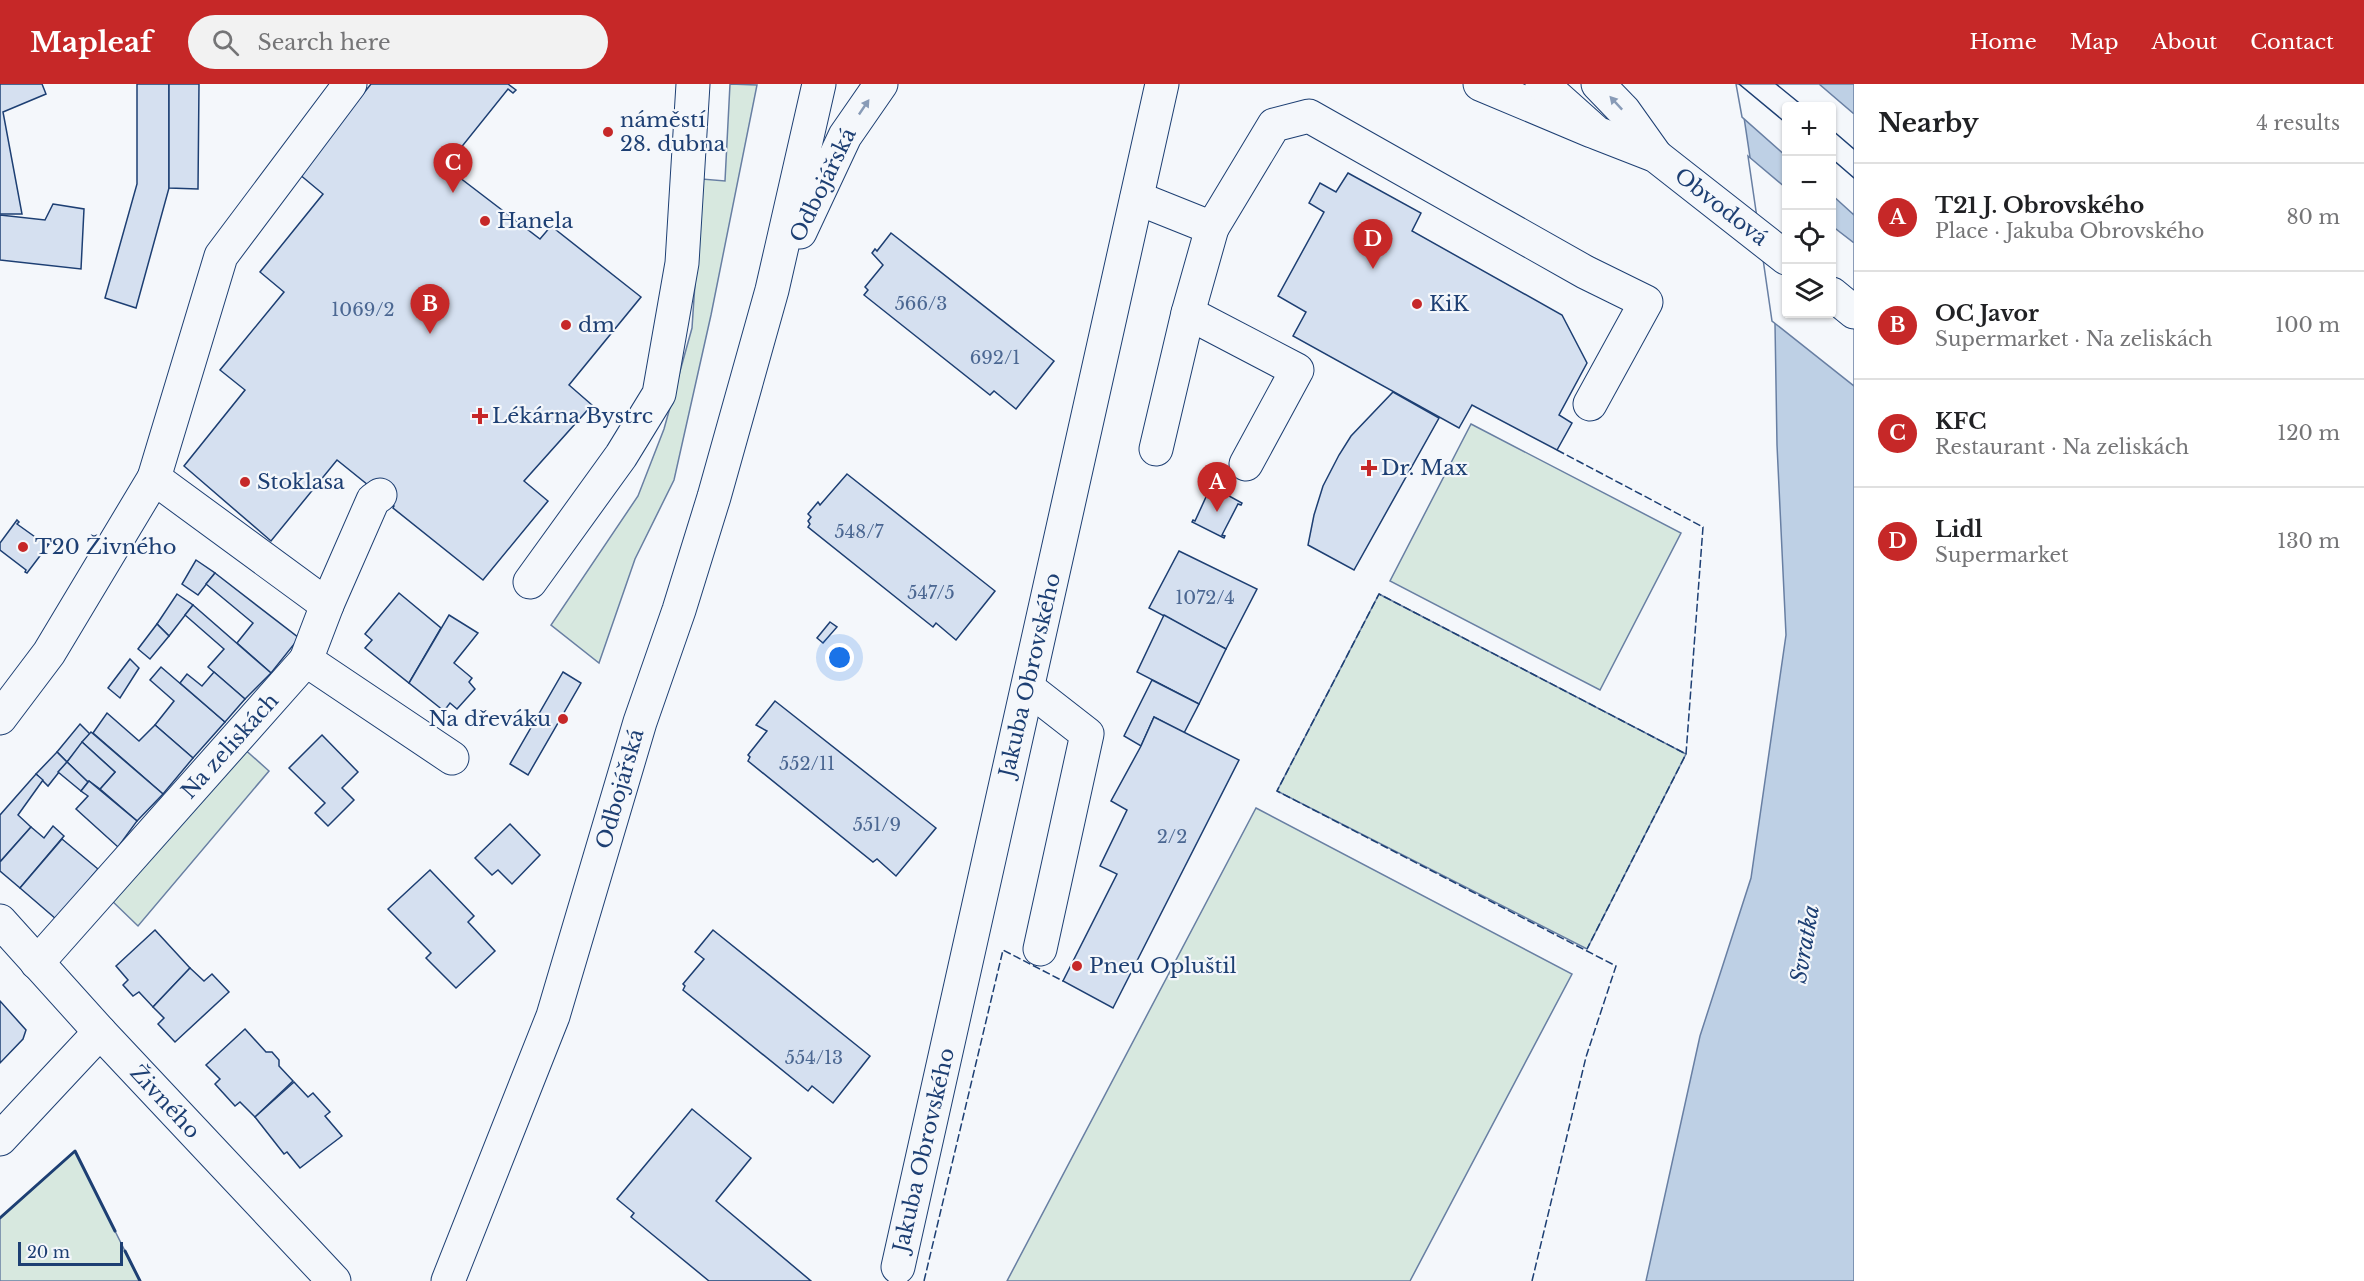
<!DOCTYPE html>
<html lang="en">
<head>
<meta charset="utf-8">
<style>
  :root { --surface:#fff; --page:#f2f2f2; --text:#202124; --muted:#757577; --line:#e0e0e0; --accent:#c62828 }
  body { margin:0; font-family:"Libre Baskerville",serif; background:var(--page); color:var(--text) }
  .controls { position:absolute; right:18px; top:18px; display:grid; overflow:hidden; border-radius:6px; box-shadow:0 2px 4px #0004 }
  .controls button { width:54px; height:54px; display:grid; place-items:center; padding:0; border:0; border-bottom:2px solid var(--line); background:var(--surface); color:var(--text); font:30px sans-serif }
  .scale { position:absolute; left:18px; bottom:15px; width:105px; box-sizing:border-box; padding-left:6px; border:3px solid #1d3f73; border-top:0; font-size:16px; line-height:21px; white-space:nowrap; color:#1d3f73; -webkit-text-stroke:4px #f4f7fb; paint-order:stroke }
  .you { position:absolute; left:840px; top:574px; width:21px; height:21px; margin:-15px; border:4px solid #fff; border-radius:50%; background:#1a73e8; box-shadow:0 0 0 9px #1a73e833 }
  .badge { display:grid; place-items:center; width:39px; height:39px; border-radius:50%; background:var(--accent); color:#fff; font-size:20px; font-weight:700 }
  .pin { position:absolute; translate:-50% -50px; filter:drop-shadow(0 2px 3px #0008) }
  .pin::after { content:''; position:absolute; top:32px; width:21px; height:18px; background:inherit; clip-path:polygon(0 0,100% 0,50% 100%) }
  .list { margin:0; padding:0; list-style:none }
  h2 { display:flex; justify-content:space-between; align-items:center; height:78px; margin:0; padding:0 24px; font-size:26px }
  h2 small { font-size:20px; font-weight:400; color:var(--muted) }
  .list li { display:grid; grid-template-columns:39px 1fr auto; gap:18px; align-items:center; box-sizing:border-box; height:108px; padding:0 24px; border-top:2px solid var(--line) }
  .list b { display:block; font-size:22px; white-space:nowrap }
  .list p { margin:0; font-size:20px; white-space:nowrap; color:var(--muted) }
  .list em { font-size:20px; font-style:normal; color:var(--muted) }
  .icon { flex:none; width:33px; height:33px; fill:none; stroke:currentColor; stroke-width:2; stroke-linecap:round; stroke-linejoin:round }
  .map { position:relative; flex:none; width:1854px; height:1197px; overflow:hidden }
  header { display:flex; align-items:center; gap:36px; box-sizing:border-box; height:84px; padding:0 30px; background:var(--accent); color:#fff }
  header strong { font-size:28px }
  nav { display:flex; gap:33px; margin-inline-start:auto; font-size:21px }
  .search { width:420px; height:54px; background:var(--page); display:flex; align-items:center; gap:15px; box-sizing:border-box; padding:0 21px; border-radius:33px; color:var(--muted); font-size:22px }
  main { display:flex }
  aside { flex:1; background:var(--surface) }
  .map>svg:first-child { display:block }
</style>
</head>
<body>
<header>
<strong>Mapleaf</strong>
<div class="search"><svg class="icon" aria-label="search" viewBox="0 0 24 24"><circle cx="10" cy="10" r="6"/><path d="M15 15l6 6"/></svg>Search here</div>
<nav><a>Home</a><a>Map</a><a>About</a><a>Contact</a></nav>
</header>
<main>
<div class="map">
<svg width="1854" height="1197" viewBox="0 0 1854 1197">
  <rect width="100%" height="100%" fill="#f4f7fb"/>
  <g fill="#d7e8df" stroke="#687fa3" stroke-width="1.5">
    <path d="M730,0L757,1L711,231L674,396L635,475L599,579L551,541L638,412L664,345L692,244L702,95L725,97Z"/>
    <path d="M1471,340L1681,449L1600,606L1390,497Z"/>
    <path d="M1379,510L1686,670L1587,865L1277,707Z"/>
    <path d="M241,662L269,687L138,842L109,814Z"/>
    <path d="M1256,724L1572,890L1410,1197H1007Z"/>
    <path d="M75,1067L140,1197H0V1134Z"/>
  </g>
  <path fill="#bed0e5" stroke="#687fa3" stroke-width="1.5" fill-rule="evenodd" d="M1739,0H1854V1197H1646L1700,952L1751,794L1786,551L1777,361L1775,240ZM1786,22H1832V230H1786Z"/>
  <g fill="#f4f7fb" stroke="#687fa3" stroke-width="1.5">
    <path d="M1736,0H1819L1854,30V131L1832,111V22H1786V72L1742,33Z"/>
    <path d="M1748,72L1786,104V230H1832V142L1854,159V302L1772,237Z"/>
  </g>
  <g fill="#d5e0f0" stroke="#1d3f73" stroke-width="1.5">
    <path d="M0,0H42L46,10L3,28L22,130H0Z"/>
    <path d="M137,0H169V104L136,224L105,214L137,100Z"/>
    <path d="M169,0H199L198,105L169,104Z"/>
    <path d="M371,0H508L516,6L513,9L508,5L447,81L453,85L451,87L540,155L551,142L641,213L569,301L592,321L524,397L548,417L483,496L393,424L394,422L337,376L271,457L184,382L245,306L220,286L284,208L260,188L323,110L299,90Z"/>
    <path d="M1348,89L1421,129L1412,147L1562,231L1587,279L1559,331L1572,339L1557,366L1472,321L1459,344L1293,252L1306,228L1278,212L1324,128L1309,119L1320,99L1336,108Z"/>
    <path d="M53,120L84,125L81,185L0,176V131L45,136Z"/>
    <path d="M891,149L1054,277L1016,325L994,307L990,311L864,211L868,206L865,203L883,181L872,169L875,165L877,167Z"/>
    <path d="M1393,308L1439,334L1354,486L1308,461L1314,431L1323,402L1339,371L1351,352Z"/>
    <path d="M847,390L995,507L956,556L936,539L933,543L808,443L810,440L808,437L811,433L808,430L818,418L820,421Z"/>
    <path d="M1211,402L1242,419L1241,421L1238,420L1222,451L1225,452L1224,454L1192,438L1193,436L1195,437Z"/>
    <path d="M17,436L19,438L17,440L45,460H49L27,489L25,488L26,486L0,466V459Z"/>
    <path d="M1179,467L1257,505L1226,565L1149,524Z"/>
    <path d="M196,476L215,489L198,511L182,500Z"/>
    <path d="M215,489L299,554L271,589L237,559L253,539L206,500Z"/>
    <path d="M399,509L441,544L409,599L365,564L372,556L365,550Z"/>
    <path d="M177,510L193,521L169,552L157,540Z"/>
    <path d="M193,521L271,589L245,615L208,583L224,565L185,531Z"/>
    <path d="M449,531L478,549L454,579L472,594L469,598L475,605L457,625L450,619L444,627L409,599Z"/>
    <path d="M1164,531L1226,565L1199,620L1137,588Z"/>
    <path d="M830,538L837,543L823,559L817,554Z"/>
    <path d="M157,540L169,552L150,575L138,565Z"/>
    <path d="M130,575L139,584L120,614L108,604Z"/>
    <path d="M161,583L225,638L193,674L155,641L174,617L150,596Z"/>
    <path d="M214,588L245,615L225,638L180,599L187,590L202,602Z"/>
    <path d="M563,588L581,599L528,691L510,680Z"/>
    <path d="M1152,596L1199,620L1184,649L1154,633L1141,662L1124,652Z"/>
    <path d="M775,617L936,744L896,792L877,775L873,778L748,677L750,673L748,671L767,647L756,641Z"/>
    <path d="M107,629L139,657L155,641L193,674L163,710L93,649Z"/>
    <path d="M1154,633L1239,676L1113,924L1063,897L1117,790L1100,782L1127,726L1111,717L1141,662Z"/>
    <path d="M80,640L90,650L67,678L57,668Z"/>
    <path d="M91,648L163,710L137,737L100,705L115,688L82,658Z"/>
    <path d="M322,651L358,688L342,704L354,716L328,742L315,729L325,719L289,684Z"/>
    <path d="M82,658L115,688L100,705L89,697L88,698L67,678Z"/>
    <path d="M57,668L67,678L48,702L36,690Z"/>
    <path d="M67,678L88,698L81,707L58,688Z"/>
    <path d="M36,690L43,696L18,731L31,743L0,778V731Z"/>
    <path d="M89,697L137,737L118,763L76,725L88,712L81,707Z"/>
    <path d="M510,740L540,771L512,800L498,786L492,791L475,774Z"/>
    <path d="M53,742L64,752L20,804L0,787V778L31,743L44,754Z"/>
    <path d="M62,755L98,785L56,835L20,804Z"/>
    <path d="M430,786L474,832L468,838L495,867L456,904L426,874L431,869L388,825Z"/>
    <path d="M155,846L190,884L153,923L139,908L133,912L123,901L128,896L116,882Z"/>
    <path d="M713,846L870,972L833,1019L812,1002L808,1007L683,906L685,902L683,900L704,875L695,868Z"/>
    <path d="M190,884L204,897L212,890L229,908L175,958L158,940L164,934L153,923Z"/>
    <path d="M0,917L26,946L23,955L0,979Z"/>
    <path d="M245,945L266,968H272L279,976V982L293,997L255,1033L240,1018L235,1022L215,1000L220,995L206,981Z"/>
    <path d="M294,998L308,1013L313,1009L330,1028L325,1032L342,1052L300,1084L287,1068L284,1070L255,1033Z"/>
    <path d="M692,1025L751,1074L716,1117L811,1197H709L631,1133L634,1129L617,1115Z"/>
  </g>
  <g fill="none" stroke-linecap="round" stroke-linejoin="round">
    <g stroke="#1d3f73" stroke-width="35">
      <g id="minor">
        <path d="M1480,0L1592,47"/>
        <path d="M1137,114L1212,144L1274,41L1309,32L1585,188L1646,218L1590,320"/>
        <path d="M800,148L845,52L881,0"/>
        <path d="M1188,229L1297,286L1246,380"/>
        <path d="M1156,365L1188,229L1212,144"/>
        <path d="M154,394L221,172L350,0"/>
        <path d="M530,498L621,372L659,310L682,179L693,0"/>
        <path d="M327,521L373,416L380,411"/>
        <path d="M1028,604L1087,650L1040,865"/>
        <path d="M0,634L49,569L154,394L327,521L306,576"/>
        <path d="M0,837L100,948L334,1197"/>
        <path d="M37,879L306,576L452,674"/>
        <path d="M0,1055L100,948"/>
        <path d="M898,1183L1162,0"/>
        <path d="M448,1197L553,932L640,638L679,526L714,413L772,206L819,0"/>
      </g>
    </g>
    <g stroke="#1d3f73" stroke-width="35">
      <g id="major">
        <path d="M1542,0L1597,49L1656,72L1786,174"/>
        <path d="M1598,0L1624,27L1656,72"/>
        <path d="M1832,210L1854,228"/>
      </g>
    </g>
    <use href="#minor" stroke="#f4f7fb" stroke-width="33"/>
    <use href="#major" stroke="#f4f7fb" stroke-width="33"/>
    <g stroke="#1d3f73" stroke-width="1.5">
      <path d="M1739,0L1786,39"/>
      <path d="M1776,0L1803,22"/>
      <path d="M1832,46L1854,65"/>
      <path d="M1832,75L1854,94"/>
    </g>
    <g stroke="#1d3f73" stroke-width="1.5" stroke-dasharray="8 3" stroke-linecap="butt">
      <path d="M1557,366L1703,443L1686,670L1587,865"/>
      <path d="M924,1197L1003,866L1063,897"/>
      <path d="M1532,1197L1586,973L1616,882L1277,707L1379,510L1686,670"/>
    </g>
    <g stroke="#1d3f73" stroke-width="3">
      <path d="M0,1134L75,1067L115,1147"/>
      <path d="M125,1167L140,1197"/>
    </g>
  </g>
  <defs><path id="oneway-solid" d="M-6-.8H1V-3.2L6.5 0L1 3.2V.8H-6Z" transform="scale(1.5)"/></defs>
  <g fill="#889bb7">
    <use href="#oneway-solid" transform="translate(1616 19) rotate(-133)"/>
    <use href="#oneway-solid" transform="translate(864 23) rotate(-56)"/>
  </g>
  <g fill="#c62828" stroke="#f4f7fb" stroke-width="2">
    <circle cx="608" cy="48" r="6"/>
    <circle cx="485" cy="137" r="6"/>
    <circle cx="1417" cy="220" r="6"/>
    <circle cx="566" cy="241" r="6"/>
    <path d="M477 323h6v6h6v6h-6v6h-6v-6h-6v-6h6z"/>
    <path d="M1366 375h6v6h6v6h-6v6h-6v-6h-6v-6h6z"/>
    <circle cx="245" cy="398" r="6"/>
    <circle cx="23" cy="463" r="6"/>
    <circle cx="563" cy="635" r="6"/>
    <circle cx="1077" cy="882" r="6"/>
  </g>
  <g text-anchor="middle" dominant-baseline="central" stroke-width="4.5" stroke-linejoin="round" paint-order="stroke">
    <g font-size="18" fill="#4b6792">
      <text x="921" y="220">566/3</text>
      <text x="363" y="226">1069/2</text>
      <text x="995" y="274">692/1</text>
      <text x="859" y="448">548/7</text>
      <text x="931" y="509">547/5</text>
      <text x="1205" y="514">1072/4</text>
      <text x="807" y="680">552/11</text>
      <text x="877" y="741">551/9</text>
      <text x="1172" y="753">2/2</text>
      <text x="814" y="974">554/13</text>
    </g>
    <g font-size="21" fill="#1d3f73" stroke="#f4f7fb" text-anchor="start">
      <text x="620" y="36">náměstí<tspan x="620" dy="24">28. dubna</tspan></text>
      <text x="497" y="137">Hanela</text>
      <text x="1429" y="220">KiK</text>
      <text x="578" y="241">dm</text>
      <text x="492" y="332">Lékárna Bystrc</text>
      <text x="1381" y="384">Dr. Max</text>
      <text x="257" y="398">Stoklasa</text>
      <text x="35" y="463">T20 Živného</text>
      <text x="551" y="635" text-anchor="end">Na dřeváku</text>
      <text x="1089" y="882">Pneu Opluštil</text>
    </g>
    <g font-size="21" fill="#1d3f73" stroke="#f4f7fb">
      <text transform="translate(823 101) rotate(-64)">Odbojářská</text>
      <text transform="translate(1721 123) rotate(38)">Obvodová</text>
      <text transform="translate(1030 591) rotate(-77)">Jakuba Obrovského</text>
      <text transform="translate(230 662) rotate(-48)">Na zeliskách</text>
      <text transform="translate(620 705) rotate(-74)">Odbojářská</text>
      <text transform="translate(165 1018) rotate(47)">Živného</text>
      <text transform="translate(924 1066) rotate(-77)">Jakuba Obrovského</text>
    </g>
    <g font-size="22" font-style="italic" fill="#1d3f73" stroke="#f4f7fb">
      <text transform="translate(1805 860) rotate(-80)">Svratka</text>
    </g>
  </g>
</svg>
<div class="controls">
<button>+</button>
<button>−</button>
<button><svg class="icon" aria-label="locate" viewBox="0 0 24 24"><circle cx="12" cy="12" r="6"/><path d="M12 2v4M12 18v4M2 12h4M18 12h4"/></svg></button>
<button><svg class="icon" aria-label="layers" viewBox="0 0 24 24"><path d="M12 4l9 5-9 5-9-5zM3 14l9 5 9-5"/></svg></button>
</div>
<div class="scale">20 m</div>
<div class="you"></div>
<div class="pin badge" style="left:1217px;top:428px">A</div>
<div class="pin badge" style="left:430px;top:250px">B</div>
<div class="pin badge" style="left:453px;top:109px">C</div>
<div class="pin badge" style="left:1373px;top:185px">D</div>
</div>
<aside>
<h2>Nearby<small>4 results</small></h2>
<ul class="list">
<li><span class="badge">A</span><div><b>T21 J. Obrovského</b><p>Place · Jakuba Obrovského</p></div><em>80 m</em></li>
<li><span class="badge">B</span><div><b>OC Javor</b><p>Supermarket · Na zeliskách</p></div><em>100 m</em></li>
<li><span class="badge">C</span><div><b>KFC</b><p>Restaurant · Na zeliskách</p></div><em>120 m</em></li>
<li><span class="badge">D</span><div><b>Lidl</b><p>Supermarket</p></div><em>130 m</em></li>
</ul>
</aside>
</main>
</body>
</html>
